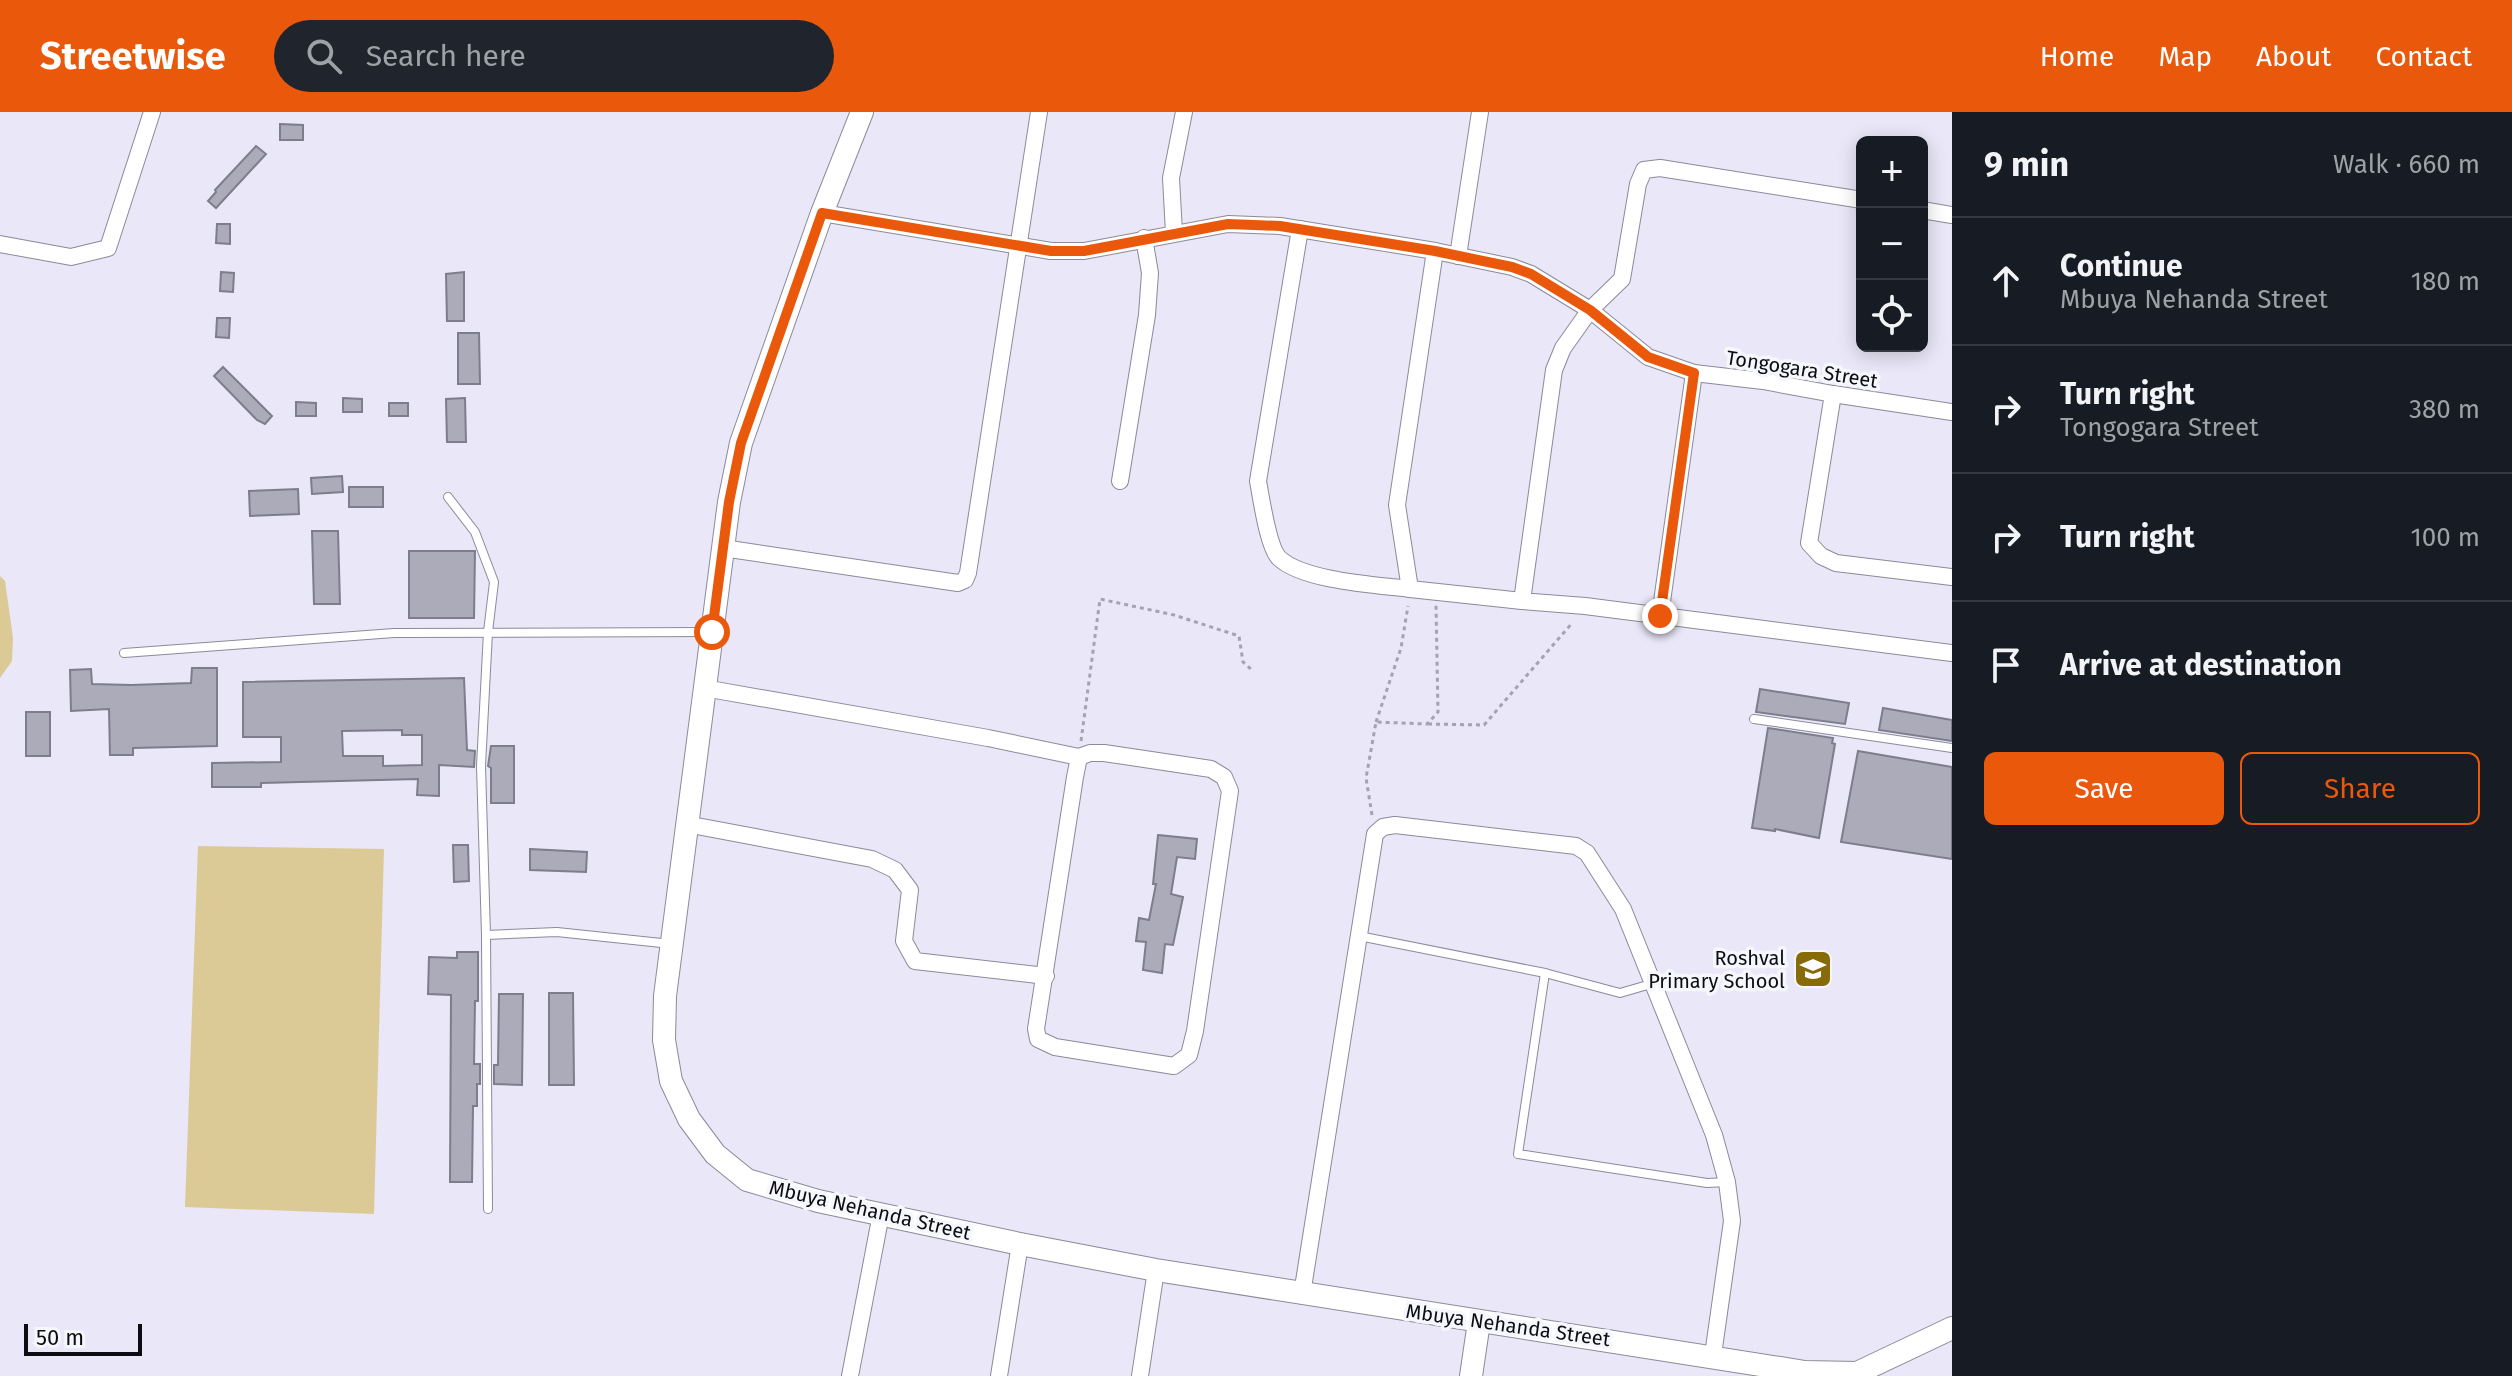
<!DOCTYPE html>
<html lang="en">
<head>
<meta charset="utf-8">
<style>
  :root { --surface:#171b24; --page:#20242c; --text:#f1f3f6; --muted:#9ea1a6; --line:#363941; --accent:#ea580c }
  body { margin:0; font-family:"Fira Sans",sans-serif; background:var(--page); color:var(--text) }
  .controls { position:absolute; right:24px; top:24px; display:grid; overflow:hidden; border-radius:12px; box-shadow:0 4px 20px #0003 }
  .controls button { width:72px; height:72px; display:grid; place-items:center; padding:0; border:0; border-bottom:2px solid var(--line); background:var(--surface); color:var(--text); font:40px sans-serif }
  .scale { position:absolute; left:24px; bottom:20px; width:118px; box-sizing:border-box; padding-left:8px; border:4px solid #0d0c12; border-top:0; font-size:22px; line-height:28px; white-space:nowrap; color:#0d0c12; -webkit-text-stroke:6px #f6f6fd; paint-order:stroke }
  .stop { position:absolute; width:24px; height:24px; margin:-18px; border:6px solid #ea580c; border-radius:50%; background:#fff }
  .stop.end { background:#ea580c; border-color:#fff; box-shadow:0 2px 8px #0008 }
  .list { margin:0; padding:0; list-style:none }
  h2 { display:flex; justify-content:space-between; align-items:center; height:104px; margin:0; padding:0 32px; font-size:34px }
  h2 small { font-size:26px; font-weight:400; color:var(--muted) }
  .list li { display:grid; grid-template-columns:52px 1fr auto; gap:24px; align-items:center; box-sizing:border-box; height:128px; padding:0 32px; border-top:2px solid var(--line) }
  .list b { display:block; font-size:30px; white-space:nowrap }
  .list p { margin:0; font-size:26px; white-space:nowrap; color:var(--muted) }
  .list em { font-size:26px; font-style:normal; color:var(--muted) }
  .actions { display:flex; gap:16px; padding:24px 32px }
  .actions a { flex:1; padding:18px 0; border:2px solid var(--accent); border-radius:12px; text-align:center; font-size:28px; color:var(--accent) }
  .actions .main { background:var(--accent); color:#fff }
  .icon { flex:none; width:44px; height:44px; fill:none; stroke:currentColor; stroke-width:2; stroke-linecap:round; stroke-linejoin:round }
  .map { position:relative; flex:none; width:1952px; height:1264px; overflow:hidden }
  header { display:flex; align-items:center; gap:48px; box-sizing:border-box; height:112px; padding:0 40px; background:var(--accent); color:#fff }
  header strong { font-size:38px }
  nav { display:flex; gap:44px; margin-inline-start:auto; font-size:28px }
  .search { width:560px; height:72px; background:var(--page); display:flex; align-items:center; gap:20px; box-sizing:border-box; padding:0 28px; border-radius:44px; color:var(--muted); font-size:30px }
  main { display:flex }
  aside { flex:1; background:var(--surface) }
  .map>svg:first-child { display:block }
</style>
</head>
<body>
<header>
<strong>Streetwise</strong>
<div class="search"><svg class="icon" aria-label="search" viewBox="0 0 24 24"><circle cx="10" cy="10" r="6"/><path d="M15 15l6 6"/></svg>Search here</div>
<nav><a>Home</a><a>Map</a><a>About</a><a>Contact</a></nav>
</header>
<main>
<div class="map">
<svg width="1952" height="1264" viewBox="0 0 1952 1264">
  <rect width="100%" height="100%" fill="#e9e7f8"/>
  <g fill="#dcca96">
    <path d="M0,464L5,469L13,526L12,549L0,566Z"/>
    <path d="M198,734L384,737L374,1102L185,1095Z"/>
  </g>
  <g fill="#acabba" stroke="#7e7d8c" stroke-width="2" fill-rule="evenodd">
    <path d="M280,12L303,13V28H280Z"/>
    <path d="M256,34L266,42L216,96L208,89L216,80L215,78Z"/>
    <path d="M217,112H230V132L216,131Z"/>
    <path d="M221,160L234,161L233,180L220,179Z"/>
    <path d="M464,160V209H447L446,162Z"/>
    <path d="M217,206H230L229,226L216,225Z"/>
    <path d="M458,221H479L480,272H458Z"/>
    <path d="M223,255L272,304L265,312L257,308L214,264Z"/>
    <path d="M343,286L362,287V300H343Z"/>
    <path d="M465,286L466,330H447L446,287Z"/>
    <path d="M296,290L316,291V304H296Z"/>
    <rect x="389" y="291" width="19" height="13"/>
    <path d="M342,364L343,380L312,382L311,366Z"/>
    <rect x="349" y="375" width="34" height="20"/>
    <path d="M298,377L299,402L250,404L249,379Z"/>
    <path d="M312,419H338L340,492H314Z"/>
    <path d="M409,439H475L474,506H409Z"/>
    <path d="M192,556H217V634L133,636V643H110L109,597L71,599L70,558L91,557L92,572L131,573L191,571Z"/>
    <path d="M464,566L467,638L475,639L474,655L439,653V684L417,683L418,667L261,671V675H212V651L281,650V625H243V570ZM402,618V623H422V653L383,654V644H343L342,619Z"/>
    <path d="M1760,577L1849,591L1845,612L1756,600Z"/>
    <path d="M1883,596L1952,608V629L1879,618Z"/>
    <rect x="26" y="600" width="24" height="44"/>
    <path d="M1768,616L1833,626L1832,631L1835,632L1819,726L1775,717V719L1752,716Z"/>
    <path d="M491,634H514V691H491V656L488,654Z"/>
    <path d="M1858,639L1952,655V747L1841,730Z"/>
    <path d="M1158,723L1197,727L1195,747L1177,745L1171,782L1183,785L1173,833L1165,832L1162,861L1143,858L1146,830L1136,829L1139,806L1149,808L1156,772H1153Z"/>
    <path d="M453,733H468L469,769L454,770Z"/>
    <path d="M530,737L587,740L586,760L530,758Z"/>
    <path d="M457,840H478V889H475L474,952H480V972H477V994H473L472,1070H450L451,883L428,882L429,845L457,846Z"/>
    <path d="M549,881H573L574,973H549Z"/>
    <path d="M499,882H523L522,973L494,972V953H498Z"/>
  </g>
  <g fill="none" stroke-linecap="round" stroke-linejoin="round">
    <g stroke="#8b8a99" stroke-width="10">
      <g id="lane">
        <path d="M448,385L475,420L494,470L488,520L481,654L486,823L488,1097"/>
        <path d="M124,541L394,521L711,520"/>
        <path d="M1754,607L1952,636"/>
        <path d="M486,823L557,820L671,832"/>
        <path d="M1359,824L1545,861L1620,881L1651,872"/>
        <path d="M1545,861L1518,1042L1707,1071L1727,1070"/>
      </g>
    </g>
    <g stroke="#8b8a99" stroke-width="18">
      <g id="street">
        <path d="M1862,88L1660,56L1644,58L1638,72L1622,167L1590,198L1563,236L1554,258L1522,489L1585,494L1952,541"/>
        <path d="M1922,98L1952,103"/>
        <path d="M822,101L1051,139H1084L1228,112L1280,114L1435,139L1512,155L1531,162L1590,198L1648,245L1694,261L1763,269L1833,282L1952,300"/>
        <path d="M1300,117L1258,369C1261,385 1268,435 1279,446C1303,469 1377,473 1410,477"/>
        <path d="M1174,121L1171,66L1184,0"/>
        <path d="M0,132L71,145L108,136L152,0"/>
        <path d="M1435,139L1397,393L1410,477L1522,489"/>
        <path d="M1458,144L1480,0"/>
        <path d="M1833,282L1809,431L1821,444L1836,451L1952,465"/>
        <path d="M1120,369L1147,203L1150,161L1144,126"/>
        <path d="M723,436L958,471L965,468L968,461L1039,0"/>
        <path d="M1660,504L1694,261"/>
        <path d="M704,576L988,626L1079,645"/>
        <path d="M1090,641H1104L1211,657L1224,665L1230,679L1195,919L1189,943L1174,954L1055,935L1038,927L1036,917L1075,665L1079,645Z"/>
        <path d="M686,712L872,747L895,758L910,778L904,829L915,849L1046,864"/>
        <path d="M1302,1182L1375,722L1383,715L1395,713L1576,734L1587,741L1623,797L1714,1023L1727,1070L1732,1109L1713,1243"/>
        <path d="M850,1264L881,1102"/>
        <path d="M999,1264L1020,1132"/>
        <path d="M1140,1264L1156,1158"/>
      </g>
    </g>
    <g stroke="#8b8a99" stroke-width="24">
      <g id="secondary">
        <path d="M862,0L822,101L741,331L729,390L665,884L664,928L671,969L689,1007L715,1042L747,1068L818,1089L1020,1132L1156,1158L1805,1260L1857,1261L1952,1216"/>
        <path d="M1471,1264L1479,1210"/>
      </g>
    </g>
    <g stroke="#a5a3b1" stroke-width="3" stroke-dasharray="4 4" stroke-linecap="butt">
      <path d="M1376,610L1401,536L1408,494"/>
      <path d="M1428,612L1484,613L1573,510"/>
      <path d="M1081,629L1100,487L1174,503L1239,524L1243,550L1252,558"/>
      <path d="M1372,703L1366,666L1376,610L1427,612L1438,600L1436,493"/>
    </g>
    <use href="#lane" stroke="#fff" stroke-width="8"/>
    <use href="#street" stroke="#fff" stroke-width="16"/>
    <use href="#secondary" stroke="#fff" stroke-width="22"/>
  </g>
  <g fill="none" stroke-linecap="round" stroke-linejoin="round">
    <path stroke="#ea580c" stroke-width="10" d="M712,520L729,390L741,331L822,101L1051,139H1084L1228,112L1280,114L1435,139L1512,155L1531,162L1590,198L1648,245L1694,261L1660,504"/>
  </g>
  <defs>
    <g id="school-square" transform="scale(2)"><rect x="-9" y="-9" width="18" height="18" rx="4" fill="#866b08" stroke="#f6f6fd"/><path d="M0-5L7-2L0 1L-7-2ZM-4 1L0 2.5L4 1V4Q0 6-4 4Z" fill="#fff"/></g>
  </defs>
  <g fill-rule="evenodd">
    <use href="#school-square" x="1813" y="857"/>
  </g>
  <g text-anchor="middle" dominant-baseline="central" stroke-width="7" stroke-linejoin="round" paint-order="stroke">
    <g font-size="20" fill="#0d0c12" stroke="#f6f6fd">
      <text transform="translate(1802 257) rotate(9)">Tongogara Street</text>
      <text transform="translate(870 1098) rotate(13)">Mbuya Nehanda Street</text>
      <text transform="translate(1508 1213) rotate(8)">Mbuya Nehanda Street</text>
    </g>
    <g font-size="20" fill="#0d0c12" stroke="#f6f6fd" text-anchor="end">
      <text x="1785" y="846">Roshval<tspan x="1785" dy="23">Primary School</tspan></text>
    </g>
  </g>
</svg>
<div class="controls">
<button>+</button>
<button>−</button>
<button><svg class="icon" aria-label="locate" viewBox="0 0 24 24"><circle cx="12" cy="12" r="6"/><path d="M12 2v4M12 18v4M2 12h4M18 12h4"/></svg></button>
</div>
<div class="scale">50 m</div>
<div class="stop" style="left:712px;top:520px"></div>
<div class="stop end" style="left:1660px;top:504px"></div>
</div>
<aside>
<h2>9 min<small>Walk · 660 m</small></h2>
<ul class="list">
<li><svg class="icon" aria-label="ahead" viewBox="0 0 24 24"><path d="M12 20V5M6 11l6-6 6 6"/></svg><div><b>Continue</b><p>Mbuya Nehanda Street</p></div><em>180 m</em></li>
<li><svg class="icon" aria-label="right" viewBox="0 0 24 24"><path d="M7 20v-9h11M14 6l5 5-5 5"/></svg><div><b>Turn right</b><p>Tongogara Street</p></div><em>380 m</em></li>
<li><svg class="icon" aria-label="right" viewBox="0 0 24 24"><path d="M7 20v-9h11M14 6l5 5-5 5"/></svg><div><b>Turn right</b></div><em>100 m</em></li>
<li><svg class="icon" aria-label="arrive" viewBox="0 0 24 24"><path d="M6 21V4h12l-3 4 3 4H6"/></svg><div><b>Arrive at destination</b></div></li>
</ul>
<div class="actions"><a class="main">Save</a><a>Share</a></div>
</aside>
</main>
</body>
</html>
